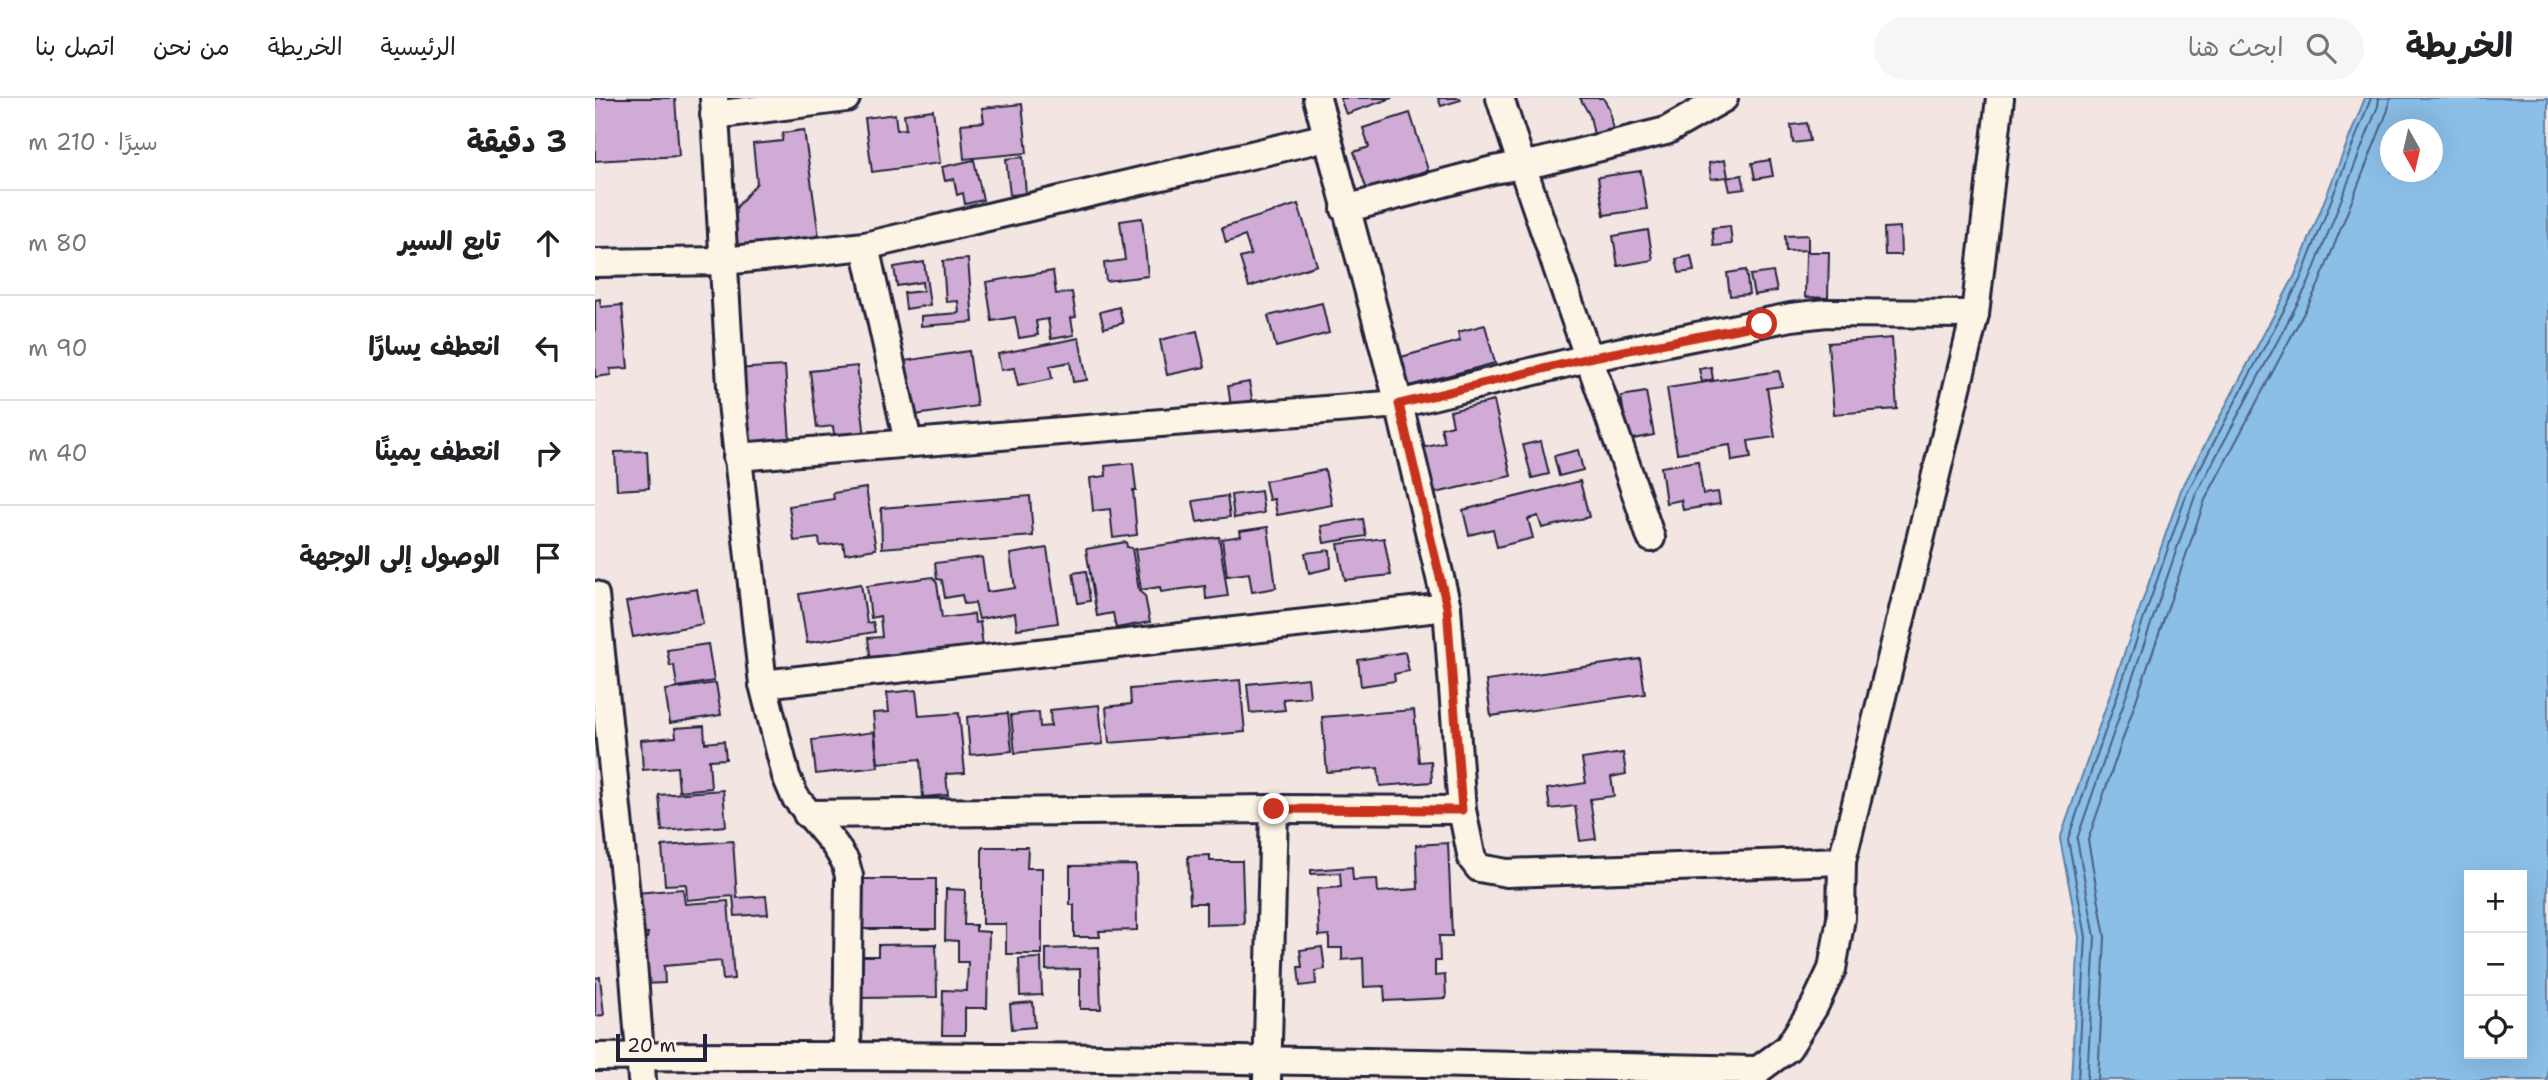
<!DOCTYPE html>
<html lang="ar">
<head>
<meta charset="utf-8">
<style>
  :root { --surface:#fff; --page:#f6f6f6; --text:#202124; --muted:#757577; --line:#e0e0e0 }
  body { margin:0; font-family:"Shantell Sans","Playpen Sans Arabic",sans-serif; background:var(--page); color:var(--text); direction:rtl }
  .controls { position:absolute; right:21px; bottom:21px; display:grid; overflow:hidden; border-radius:0px; box-shadow:0 7px 28px #0002 }
  .controls button { width:63px; height:63px; display:grid; place-items:center; padding:0; border:0; border-bottom:2px solid var(--line); background:var(--surface); color:var(--text); font:35px sans-serif }
  .compass { position:absolute; left:1785px; top:21px; width:63px; height:63px; border-radius:50%; background:var(--surface); box-shadow:0 7px 28px #0002; rotate:172deg }
  .scale { position:absolute; left:21px; bottom:18px; width:91px; box-sizing:border-box; padding-left:7px; border:4px solid #22223b; border-top:0; font-size:19px; line-height:24px; white-space:nowrap; color:#22223b; -webkit-text-stroke:5px #fcf5e5; paint-order:stroke }
  .stop { position:absolute; width:21px; height:21px; margin:-16px; border:5px solid #c8321e; border-radius:50%; background:#fff }
  .stop.end { background:#c8321e; border-color:#fff; box-shadow:0 2px 7px #0008 }
  .list { margin:0; padding:0; list-style:none }
  h2 { display:flex; justify-content:space-between; align-items:center; height:91px; margin:0; padding:0 28px; font-size:30px }
  h2 small { font-size:23px; font-weight:400; color:var(--muted) }
  .list li { display:grid; grid-template-columns:46px 1fr auto; gap:21px; align-items:center; box-sizing:border-box; height:105px; padding:0 28px; border-top:2px solid var(--line) }
  .list b { display:block; font-size:26px; white-space:nowrap }
  .list em { font-size:23px; font-style:normal; color:var(--muted) }
  .icon { flex:none; width:38px; height:38px; fill:none; stroke:currentColor; stroke-width:2; stroke-linecap:round; stroke-linejoin:round }
  .map { position:relative; flex:none; width:1953px; height:982px; overflow:hidden; direction:ltr }
  header { display:flex; align-items:center; gap:42px; box-sizing:border-box; height:98px; padding:0 35px; background:var(--surface); border-bottom:2px solid var(--line) }
  header strong { font-size:33px }
  nav { display:flex; gap:38px; margin-inline-start:auto; font-size:24px }
  .search { width:490px; height:63px; background:var(--page); display:flex; align-items:center; gap:18px; box-sizing:border-box; padding:0 24px; border-radius:38px; color:var(--muted); font-size:26px }
  main { display:flex }
  aside { flex:1; background:var(--surface) }
  .map>svg:first-child { display:block }
</style>
</head>
<body>
<header>
<strong>الخريطة</strong>
<div class="search"><svg class="icon" aria-label="search" viewBox="0 0 24 24"><circle cx="10" cy="10" r="6"/><path d="M15 15l6 6"/></svg>ابحث هنا</div>
<nav><a>الرئيسية</a><a>الخريطة</a><a>من نحن</a><a>اتصل بنا</a></nav>
</header>
<main>
<div class="map">
<svg width="1953" height="982" viewBox="0 0 1953 982">
  <rect width="100%" height="100%" fill="#f3e6e2"/>
  <filter id="ink" filterUnits="userSpaceOnUse"><feTurbulence type="fractalNoise" baseFrequency=".0143" numOctaves="2"/><feDisplacementMap in="SourceGraphic" scale="14" xChannelSelector="R" yChannelSelector="G"/><feConvolveMatrix kernelMatrix="1 2 1 2 8 2 1 2 1" color-interpolation-filters="sRGB"/></filter>
  <g filter="url(#ink)">
    <path fill="#8bbfe8" stroke="#6180a3" stroke-width="2" fill-rule="evenodd" d="M1770,0H1953V982H1476L1484,839L1465,741L1586,392L1700,177ZM1796,32H1838V74H1796ZM1874,777H1927V956H1874Z"/>
    <g fill="none" stroke-linecap="round" stroke-linejoin="round">
      <g stroke="#4c6180" stroke-width="2">
        <path d="M1483,982L1491,839L1473,741L1592,395L1706,180L1776,0"/>
        <path d="M1492,982L1500,839L1482,741L1600,398L1714,184L1783,8L1784,0"/>
        <path d="M1503,982L1510,839L1493,742L1610,402L1723,188L1793,12L1795,0"/>
      </g>
    </g>
    <g fill="#d0abd5" stroke="#22223b" stroke-width="2">
      <path d="M0,0H80L84,58L0,63Z"/>
      <path d="M745,0H797L751,16Z"/>
      <path d="M843,0H865L866,2L846,8Z"/>
      <path d="M985,0H1008L1014,10L1018,33L999,37L995,18Z"/>
      <path d="M427,6L432,55L369,61L366,26L389,24L387,10Z"/>
      <path d="M338,12L345,65L277,74L270,20L300,16L302,32L311,31L309,16Z"/>
      <path d="M815,15L833,72L772,92L759,54L774,49L768,30Z"/>
      <path d="M1212,25L1215,43L1198,45L1196,27Z"/>
      <path d="M209,32L225,146L125,152L120,112L141,110L162,85L158,46L187,43L188,35Z"/>
      <path d="M428,59L431,96L415,97L411,61Z"/>
      <path d="M379,62L388,102L370,106L368,95L362,97L359,81L350,83L347,69Z"/>
      <path d="M1130,62L1133,79L1116,81L1114,65Z"/>
      <path d="M1175,62L1178,78L1160,81L1157,65Z"/>
      <path d="M1046,73L1052,111L1009,117L1003,79Z"/>
      <path d="M1147,77L1150,91L1135,93L1132,80Z"/>
      <path d="M703,106L722,167L654,189L645,160L656,157L650,138L631,145L627,130Z"/>
      <path d="M547,120L553,178L511,183L509,165L530,162L525,123Z"/>
      <path d="M1135,128L1137,146L1119,148L1117,130Z"/>
      <path d="M1305,129L1306,157H1290L1289,130Z"/>
      <path d="M1053,132L1058,162L1023,168L1018,138Z"/>
      <path d="M1213,137V152L1191,153L1190,138Z"/>
      <path d="M1211,154H1234L1233,200L1210,199Z"/>
      <path d="M1096,158L1099,173L1084,175L1081,161Z"/>
      <path d="M373,161L378,224L326,228V218L364,215L363,203L351,204L348,163Z"/>
      <path d="M329,164L335,207L311,211L309,195L328,193L327,184L302,188L299,169Z"/>
      <path d="M1151,172L1154,196L1135,198L1132,175Z"/>
      <path d="M458,173L461,196L477,194L481,219L476,220L479,237L456,241L453,221L441,223L443,237L424,240L420,219L397,223L391,184Z"/>
      <path d="M1178,174L1182,193L1159,197L1155,177Z"/>
      <path d="M5,201L6,209L27,207L33,270L15,271L16,277L0,279V202Z"/>
      <path d="M727,205L734,235L681,249L673,218Z"/>
      <path d="M524,209L528,225L509,230L505,214Z"/>
      <path d="M890,227L900,265L814,288L806,259L865,243L863,234Z"/>
      <path d="M602,233L610,269L572,277L565,242Z"/>
      <path d="M484,240L492,282L478,284L475,264L455,268L457,281L423,288L419,270L406,272L403,256Z"/>
      <path d="M1297,240L1302,311L1239,316L1233,245Z"/>
      <path d="M374,253L382,308L293,321L290,300L314,297L309,263Z"/>
      <path d="M190,268L195,344L126,349L121,272Z"/>
      <path d="M262,268L270,340L240,344L238,328L222,330L215,273Z"/>
      <path d="M1116,269L1118,281L1107,284L1104,271Z"/>
      <path d="M1184,273L1187,288L1172,290L1180,339L1153,343L1156,360L1137,363L1135,347L1082,355L1072,290Z"/>
      <path d="M654,284L659,311L637,315L633,288Z"/>
      <path d="M1051,294L1059,337L1033,342L1026,298Z"/>
      <path d="M899,303L916,378L836,396L826,350L850,345L846,330L858,327L855,313Z"/>
      <path d="M946,343L954,376L937,380L928,347Z"/>
      <path d="M983,352L988,372L964,378L959,358Z"/>
      <path d="M52,353L54,390L22,392L20,354Z"/>
      <path d="M1103,363L1108,396L1123,394L1125,406L1088,412L1086,402L1071,405L1066,369Z"/>
      <path d="M538,365L541,392H538L542,437L518,440L515,411L498,413L495,380L511,378L510,368Z"/>
      <path d="M730,372L737,407L682,417L679,401L674,402L670,383Z"/>
      <path d="M985,383L994,419L947,430L943,418L933,421L938,440L902,449L898,431L874,437L868,412Z"/>
      <path d="M271,390L281,451L250,456L248,445L225,448L224,440L199,443L194,408L239,401L238,395Z"/>
      <path d="M666,393L669,415L639,420L636,397Z"/>
      <path d="M435,398L438,438L287,450L286,410Z"/>
      <path d="M632,398L635,419L602,424L598,403Z"/>
      <path d="M768,421L771,438L729,445L726,428Z"/>
      <path d="M673,429L681,490L657,494L654,475L632,478L627,441L646,438L645,433Z"/>
      <path d="M624,439L633,498L611,501L610,488L566,494L565,489L546,492L540,451Z"/>
      <path d="M789,440L796,477L750,482L743,446Z"/>
      <path d="M531,444L532,449L537,450L544,493L550,498L555,524L521,530L518,515L502,518L491,451Z"/>
      <path d="M452,450L463,525L422,531L420,515L384,521L380,505L369,506L367,497L350,500L347,482L342,481L340,465L387,459L392,494L420,490L415,456Z"/>
      <path d="M735,452L736,470L714,475L710,455Z"/>
      <path d="M491,473L495,503L483,505L478,475Z"/>
      <path d="M338,479L342,485L347,520L379,516L380,525L385,524L388,549L276,564L273,540L287,539L285,518L276,520L272,488Z"/>
      <path d="M266,486L272,525L278,524L280,534L212,545L204,496Z"/>
      <path d="M102,491L108,526L38,539L31,504Z"/>
      <path d="M113,546L119,583L82,589L79,567L75,568L72,552Z"/>
      <path d="M810,554L814,573L799,576L800,583L766,588L763,562Z"/>
      <path d="M1045,561L1050,596L896,618L891,583Z"/>
      <path d="M713,580L715,599L688,601L690,612L655,615L652,586Z"/>
      <path d="M645,582L650,634L514,645L511,609L536,606L535,591Z"/>
      <path d="M121,585L126,617L75,625L70,592Z"/>
      <path d="M321,592L324,618L364,615L370,675L351,676L353,697L328,699L325,661L283,665L278,615L294,614L292,595Z"/>
      <path d="M504,607L508,646L420,655L416,617L444,614L445,629L456,628L455,612Z"/>
      <path d="M819,612L824,664L836,663L837,684L785,688L783,670L732,674L727,619Z"/>
      <path d="M413,615L417,653L375,657L372,619Z"/>
      <path d="M109,628L110,645L129,643L131,661L114,662L116,690L84,693L82,669L48,672L46,642L81,639L80,630Z"/>
      <path d="M279,634L283,669L221,676L217,642Z"/>
      <path d="M1028,655L1031,676L1016,679L1019,698L995,701L1001,741L985,743L980,708L955,711L952,691L991,685L987,661Z"/>
      <path d="M128,692L131,728L67,733L64,697Z"/>
      <path d="M138,743L142,800L171,798L173,816L140,818L138,798L92,802L91,786L70,787L67,748Z"/>
      <path d="M853,745L857,838H844L845,863H840V878L850,877L851,900L790,903L789,888L769,889L768,860L747,862V850H734V837L724,838L722,791L746,789L745,775L716,776V772L757,769L758,782L782,781L783,794L823,791L821,747Z"/>
      <path d="M387,749H433L432,770H447V856H411V826H387Z"/>
      <path d="M615,757V763H647L649,826L611,827V805H595L593,758Z"/>
      <path d="M541,767L542,832L504,833L505,839H479V807H475V768Z"/>
      <rect x="261" y="781" width="80" height="50"/>
      <path d="M88,791L90,806L133,803L139,881L128,882L126,863L69,868L70,885L47,886L43,841L52,840L53,835H44L41,795Z"/>
      <path d="M351,791L370,792L369,827H381V833L394,834L392,910H370V937H347L348,892L372,893L373,864H363V843L350,842Z"/>
      <path d="M341,846L342,899L265,900L264,858H283V847Z"/>
      <path d="M504,849L506,911H485V871L451,872V851Z"/>
      <path d="M727,849L730,871L720,873L721,886L705,888L703,869H707L705,852Z"/>
      <path d="M446,860L447,897L425,898L424,861Z"/>
      <path d="M5,879L9,917L0,918V880Z"/>
      <path d="M438,904L440,929L417,931L415,906Z"/>
    </g>
    <g fill="none" stroke-linecap="round" stroke-linejoin="round">
      <g stroke="#22223b" stroke-width="32">
        <g id="street">
          <path d="M119,0L137,305L168,586L191,678L200,699L239,746L250,763L254,778L252,958"/>
          <path d="M905,0C952,148 1007,293 1056,440"/>
          <path d="M119,17L251,0"/>
          <path d="M750,111L898,72L945,64L1071,33L1129,0"/>
          <path d="M270,148L313,344"/>
          <path d="M0,165L129,163L270,148L732,39"/>
          <path d="M142,359L804,306L993,260L1196,219L1232,215L1380,216"/>
          <path d="M0,497L38,865L47,982"/>
          <path d="M168,586L852,509"/>
          <path d="M867,712L877,761L884,770L912,775L1247,763"/>
          <path d="M212,716L679,711L867,712L852,509L804,306L722,0"/>
          <path d="M0,959C388,955 775,964 1163,972"/>
          <path d="M672,982L679,711"/>
          <path d="M1157,982L1163,972L1193,950L1219,909L1237,871L1246,820L1247,763L1380,216L1405,0"/>
        </g>
      </g>
      <use href="#street" stroke="#fcf5e5" stroke-width="26"/>
    </g>
  </g>
  <g fill="none" stroke-linecap="round" stroke-linejoin="round" filter="url(#ink)">
    <path stroke="#c8321e" stroke-width="9" d="M679,711L867,712L852,509L804,306L993,260L1167,226"/>
  </g>
</svg>
<div class="controls">
<button>+</button>
<button>−</button>
<button><svg class="icon" aria-label="locate" viewBox="0 0 24 24"><circle cx="12" cy="12" r="6"/><path d="M12 2v4M12 18v4M2 12h4M18 12h4"/></svg></button>
</div>
<svg class="compass" viewBox="-18 -18 36 36"><path d="M0-13l5 13h-10z" fill="#e53935"/><path d="M0 13l5-13h-10z" fill="#757577"/></svg>
<div class="scale">20 m</div>
<div class="stop" style="left:1167px;top:226px"></div>
<div class="stop end" style="left:679px;top:711px"></div>
</div>
<aside>
<h2>3 دقيقة<small>سيرًا · 210 m</small></h2>
<ul class="list">
<li><svg class="icon" aria-label="ahead" viewBox="0 0 24 24"><path d="M12 20V5M6 11l6-6 6 6"/></svg><div><b>تابع السير</b></div><em>80 m</em></li>
<li><svg class="icon" aria-label="left" viewBox="0 0 24 24"><path d="M17 20v-9H6M10 6l-5 5 5 5"/></svg><div><b>انعطف يسارًا</b></div><em>90 m</em></li>
<li><svg class="icon" aria-label="right" viewBox="0 0 24 24"><path d="M7 20v-9h11M14 6l5 5-5 5"/></svg><div><b>انعطف يمينًا</b></div><em>40 m</em></li>
<li><svg class="icon" aria-label="arrive" viewBox="0 0 24 24"><path d="M6 21V4h12l-3 4 3 4H6"/></svg><div><b>الوصول إلى الوجهة</b></div></li>
</ul>
</aside>
</main>
</body>
</html>
